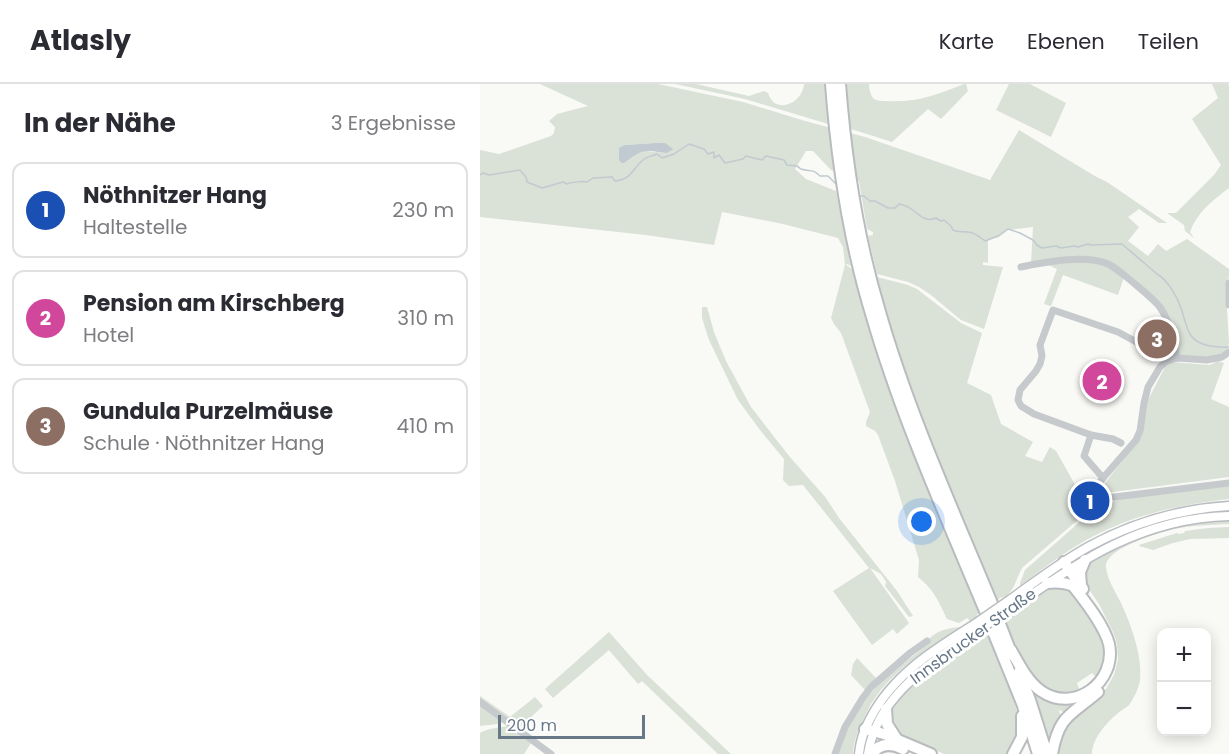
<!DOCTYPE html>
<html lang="de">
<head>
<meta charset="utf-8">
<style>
  :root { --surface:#fff; --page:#f7f7f7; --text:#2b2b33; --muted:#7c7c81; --line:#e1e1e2; --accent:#d93025 }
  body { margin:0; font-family:Poppins,sans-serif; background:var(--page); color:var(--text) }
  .controls { position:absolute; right:18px; bottom:18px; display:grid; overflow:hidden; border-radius:12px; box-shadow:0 3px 15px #0003 }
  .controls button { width:54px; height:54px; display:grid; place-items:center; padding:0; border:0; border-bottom:2px solid var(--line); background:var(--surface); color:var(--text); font:30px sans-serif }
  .scale { position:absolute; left:18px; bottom:15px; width:147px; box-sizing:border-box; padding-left:6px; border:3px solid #677888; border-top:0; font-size:16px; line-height:21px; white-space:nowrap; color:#677888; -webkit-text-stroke:4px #fff; paint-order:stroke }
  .you { position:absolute; left:442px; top:438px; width:21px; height:21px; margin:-15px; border:4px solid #fff; border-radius:50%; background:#1a73e8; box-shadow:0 0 0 9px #1a73e833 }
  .badge { display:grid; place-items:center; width:39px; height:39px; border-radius:50%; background:var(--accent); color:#fff; font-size:20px; font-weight:700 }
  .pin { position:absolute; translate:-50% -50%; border:3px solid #fff; box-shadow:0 2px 6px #0006 }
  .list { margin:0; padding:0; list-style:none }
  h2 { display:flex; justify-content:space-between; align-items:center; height:78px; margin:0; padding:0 24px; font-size:26px }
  h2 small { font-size:20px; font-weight:400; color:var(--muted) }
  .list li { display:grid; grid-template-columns:39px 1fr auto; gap:18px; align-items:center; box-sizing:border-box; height:96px; margin:0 12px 12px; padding:0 12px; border:2px solid var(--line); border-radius:12px }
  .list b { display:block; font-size:22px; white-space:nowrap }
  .list p { margin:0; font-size:20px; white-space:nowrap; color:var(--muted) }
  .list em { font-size:20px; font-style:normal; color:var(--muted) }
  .map { position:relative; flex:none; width:749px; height:670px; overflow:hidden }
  header { display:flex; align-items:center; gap:36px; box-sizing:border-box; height:84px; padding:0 30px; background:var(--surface); border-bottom:2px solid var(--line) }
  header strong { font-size:28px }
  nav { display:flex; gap:33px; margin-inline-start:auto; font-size:21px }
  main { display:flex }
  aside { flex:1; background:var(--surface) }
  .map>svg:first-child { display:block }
</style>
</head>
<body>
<header>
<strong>Atlasly</strong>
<nav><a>Karte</a><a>Ebenen</a><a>Teilen</a></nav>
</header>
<main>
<aside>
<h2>In der Nähe<small>3 Ergebnisse</small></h2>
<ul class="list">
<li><span class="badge" style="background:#1a4fb4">1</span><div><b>Nöthnitzer Hang</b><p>Haltestelle</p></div><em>230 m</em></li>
<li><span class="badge" style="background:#d1479c">2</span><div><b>Pension am Kirschberg</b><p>Hotel</p></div><em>310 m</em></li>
<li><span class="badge" style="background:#8d6e63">3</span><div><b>Gundula Purzelmäuse</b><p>Schule · Nöthnitzer Hang</p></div><em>410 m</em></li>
</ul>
</aside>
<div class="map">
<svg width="749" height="670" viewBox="0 0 749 670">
  <rect width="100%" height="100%" fill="#f9f9f6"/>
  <g fill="#dae1d7" fill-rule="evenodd">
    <path d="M60,0H178L263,18L325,37L385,53L510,96L539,46L613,91L627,98L687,139H679L659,125L648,133L659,143L648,157L668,172L678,160L686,167L707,155L749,185V191L746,209L749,259L747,267C731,275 716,273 699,272L684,227L639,185L616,175L551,180L553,143L528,146L519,153L508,156V179L503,178V181L523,183L504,245L481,236L451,211L439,203L428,198L397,190L388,152L393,151V148L387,145L379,97L351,86L333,67H326L315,85L326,95L356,107L371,182L367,180L366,181L372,185L393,257L407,297L499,528L495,534L490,537L487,534L479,539L467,535C458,516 454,506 438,493L439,476L415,397L398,351L395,347L386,342V338L390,328L361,249L354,240L351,234L365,181L363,163L358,154L303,140L242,128L234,161L166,151L0,133V66L19,70L71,52L74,49L75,43L69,37L77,30L108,22ZM174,59H185L187,69C172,67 159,68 145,61Z"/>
    <path d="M195,0H216L269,12L284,7L288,9C295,32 323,19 324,0H345L348,40L265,15Z"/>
    <path d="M365,0H389C389,4 390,10 393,14C396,17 402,17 406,17C436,19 457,11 484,0H486L488,7L461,35L448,25L412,58L371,45Z"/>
    <path d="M529,0H550L586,19L571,53L516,26Z"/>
    <path d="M732,0H748L749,2V104C733,116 717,128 710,148L714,154L705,147L704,141L687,129H696L734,91L741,81L712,35L738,14Z"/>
    <path d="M606,177L625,181L644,193L638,211L583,191L571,222L564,220L577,185L566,180Z"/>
    <path d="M397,193L428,201L437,205L481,239L502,249L487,299L511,311L521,340L553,358L545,372L562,378L570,363L576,367L602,413L605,415L608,412L609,415L614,422L543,483C535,494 535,511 520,514L517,517L441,333L420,274L400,211L401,210Z"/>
    <path d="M222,223H227L234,248L246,277L271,323L309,372L346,414L359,434L417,507L433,532L429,533L405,502L406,498L401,490L390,484L429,539L417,550L413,545L392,561L353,507L389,484L323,401L309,402L303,396L304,375L280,346L258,316L229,256L222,234Z"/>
    <path d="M738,277L744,279L731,315L749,323V393L625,409L622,407V403L661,353L668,316L684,285L691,278L730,281Z"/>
    <path d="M749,402V415C695,421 643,433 596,462C577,474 558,488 540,502V499L545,486L611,428L622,421L641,415Z"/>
    <path d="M749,436V440C731,441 712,441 694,445C679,449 625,464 626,483C627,495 635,507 640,517C650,538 663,572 660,596C659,604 654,614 649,621C646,624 641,626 638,629C626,639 612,655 612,670H577L583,643L626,605L634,591L638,576L637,560L634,550L619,520L606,501V489H605L611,475L672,448L719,438Z"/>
    <path d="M749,443V454L710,455L693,459L673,466L659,462V461L697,449L699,450L704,449L705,447L728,444Z"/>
    <path d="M592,496C612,525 650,563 623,599C614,612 598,618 587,629L583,628L580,626L579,627L582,633L574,648L570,660L549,599C581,633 638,612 631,564C627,541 604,516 591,497Z"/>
    <path d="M577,502C591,502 597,513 605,523C613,536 625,548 627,563C635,604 584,628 555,599C540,583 533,557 525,536L536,529V527C548,516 563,506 577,502ZM612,589L617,594L607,603L600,607L597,599Z"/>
    <path d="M480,543L479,546C448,564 413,586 393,617C389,622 387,629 384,634C379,645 373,658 373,670H357C366,645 381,618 400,599C415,585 432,573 447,561V557C458,546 464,545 480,543Z"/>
    <path d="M129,548L167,591L251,670H238L162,597L158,600L129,566L73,614L65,605Z"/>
    <path d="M507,549C517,573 542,624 539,649C538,656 532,663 529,670H464L415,647L409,631L410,628C427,595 478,568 507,549Z"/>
    <path d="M377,574L396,594L385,606L371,591L373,580Z"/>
    <path d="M0,612L30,633L55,613L63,622L39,644L0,615Z"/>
    <path d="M0,621L22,638L18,640L0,642Z"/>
    <path d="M27,642L51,659L44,670H0V649C9,644 18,644 27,642Z"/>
  </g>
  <path fill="#c1cad0" d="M174,59H185L193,65L187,69C164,66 163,64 144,79H142L139,76V64L145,61Z"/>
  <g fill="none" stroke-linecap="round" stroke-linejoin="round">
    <g stroke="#c1cad0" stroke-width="1.5">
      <path d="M0,91L3,89L9,91L40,86L46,93L47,98L62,104L83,98L87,100C92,98 102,97 107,98L113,94L132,93L135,97C151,96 153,84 163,76C166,73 172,72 177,70L182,74L194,70L209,60L224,65L228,70L234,68V74L239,71L245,79L263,75L266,72L282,76L286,72L304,76L307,81C308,81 316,82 317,82C319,83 320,85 321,85C330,88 332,84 340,92H348L357,101"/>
      <path d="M379,112H384L390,117H395L408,124H415L419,120C435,121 441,141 456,134L461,137L464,136L471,142L473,146C479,149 482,147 488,148C494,148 500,153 505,157L518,152L528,145L540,149L553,156L557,161L562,164L576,162L581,164L594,162L598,163L608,160L610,161L642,160L677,190C688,196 697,213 701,224C708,244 706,257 730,262C737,263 742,264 749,263"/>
    </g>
    <g stroke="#b9bdc1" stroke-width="11">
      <g id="major">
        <path d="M531,515C556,497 581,478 608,463C652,439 699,425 749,422"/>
        <path d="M534,523C601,475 664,434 749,432"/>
        <path d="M379,670C380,658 384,646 390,635C412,592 452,567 492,542"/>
        <path d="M388,670C397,612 450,580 494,549"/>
      </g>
    </g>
    <g stroke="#b9bcbf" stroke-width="14">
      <g id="highway">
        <path d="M351,0C357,79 369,158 392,233C421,333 465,431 505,527"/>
        <path d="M360,0C366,77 378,155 400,228C429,329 473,425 513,522"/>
        <path d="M584,478L603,505"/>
        <path d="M601,502L600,488L605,476"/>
        <path d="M520,540L532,571"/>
        <path d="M512,545L542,619L558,670"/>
        <path d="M531,566C539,580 547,597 561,607C594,630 637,598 629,560C624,541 605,517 593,502C584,498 576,498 567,499"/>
        <path d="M539,588L550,616L567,670"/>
        <path d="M406,625L407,640L416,654"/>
        <path d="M385,645L404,650L451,670"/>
        <path d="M392,670C400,659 411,659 423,665"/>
        <path d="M533,670L542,653V632"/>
        <path d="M572,670C579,631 590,632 618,608"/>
      </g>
    </g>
    <g stroke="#c6cacd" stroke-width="7">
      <path d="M541,183C566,178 605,170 628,180C638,185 646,193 655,200C663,207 672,214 679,222C690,236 693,257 697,274"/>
      <path d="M749,199V221"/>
      <path d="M749,268L742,273L727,276L697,274L687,277L680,283L668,303L664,319L660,347L656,356L623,394L616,404L614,410L618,415L749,399"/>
      <path d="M611,351L633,355L641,359"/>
      <path d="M623,394L604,372L611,351L554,330L541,322L538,316L540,306L556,287L560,280L562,272L560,261L573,226L638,248L673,267L687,277"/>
      <path d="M0,618L71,670"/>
      <path d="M355,670L365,643L382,615L391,603L430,569L447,557"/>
    </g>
    <use href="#major" stroke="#fff" stroke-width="8"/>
    <use href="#highway" stroke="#fff" stroke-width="10"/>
    <g stroke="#b9bdc1" stroke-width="11" stroke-linecap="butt">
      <g id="major-bridge">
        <path d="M492,542L531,515"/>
        <path d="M494,549L534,523"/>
      </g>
    </g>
    <use href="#major-bridge" stroke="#fff" stroke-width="8"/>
  </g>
  <g text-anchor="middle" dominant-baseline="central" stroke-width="6" stroke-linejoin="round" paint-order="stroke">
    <g font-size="16" fill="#677888" stroke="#fff">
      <text transform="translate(493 552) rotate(-36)">Innsbrucker Straße</text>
    </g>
  </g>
</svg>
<div class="controls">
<button>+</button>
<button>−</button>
</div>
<div class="scale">200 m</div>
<div class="you"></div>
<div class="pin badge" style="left:610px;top:417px;background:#1a4fb4">1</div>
<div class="pin badge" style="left:622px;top:297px;background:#d1479c">2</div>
<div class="pin badge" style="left:677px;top:255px;background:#8d6e63">3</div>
</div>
</main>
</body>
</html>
